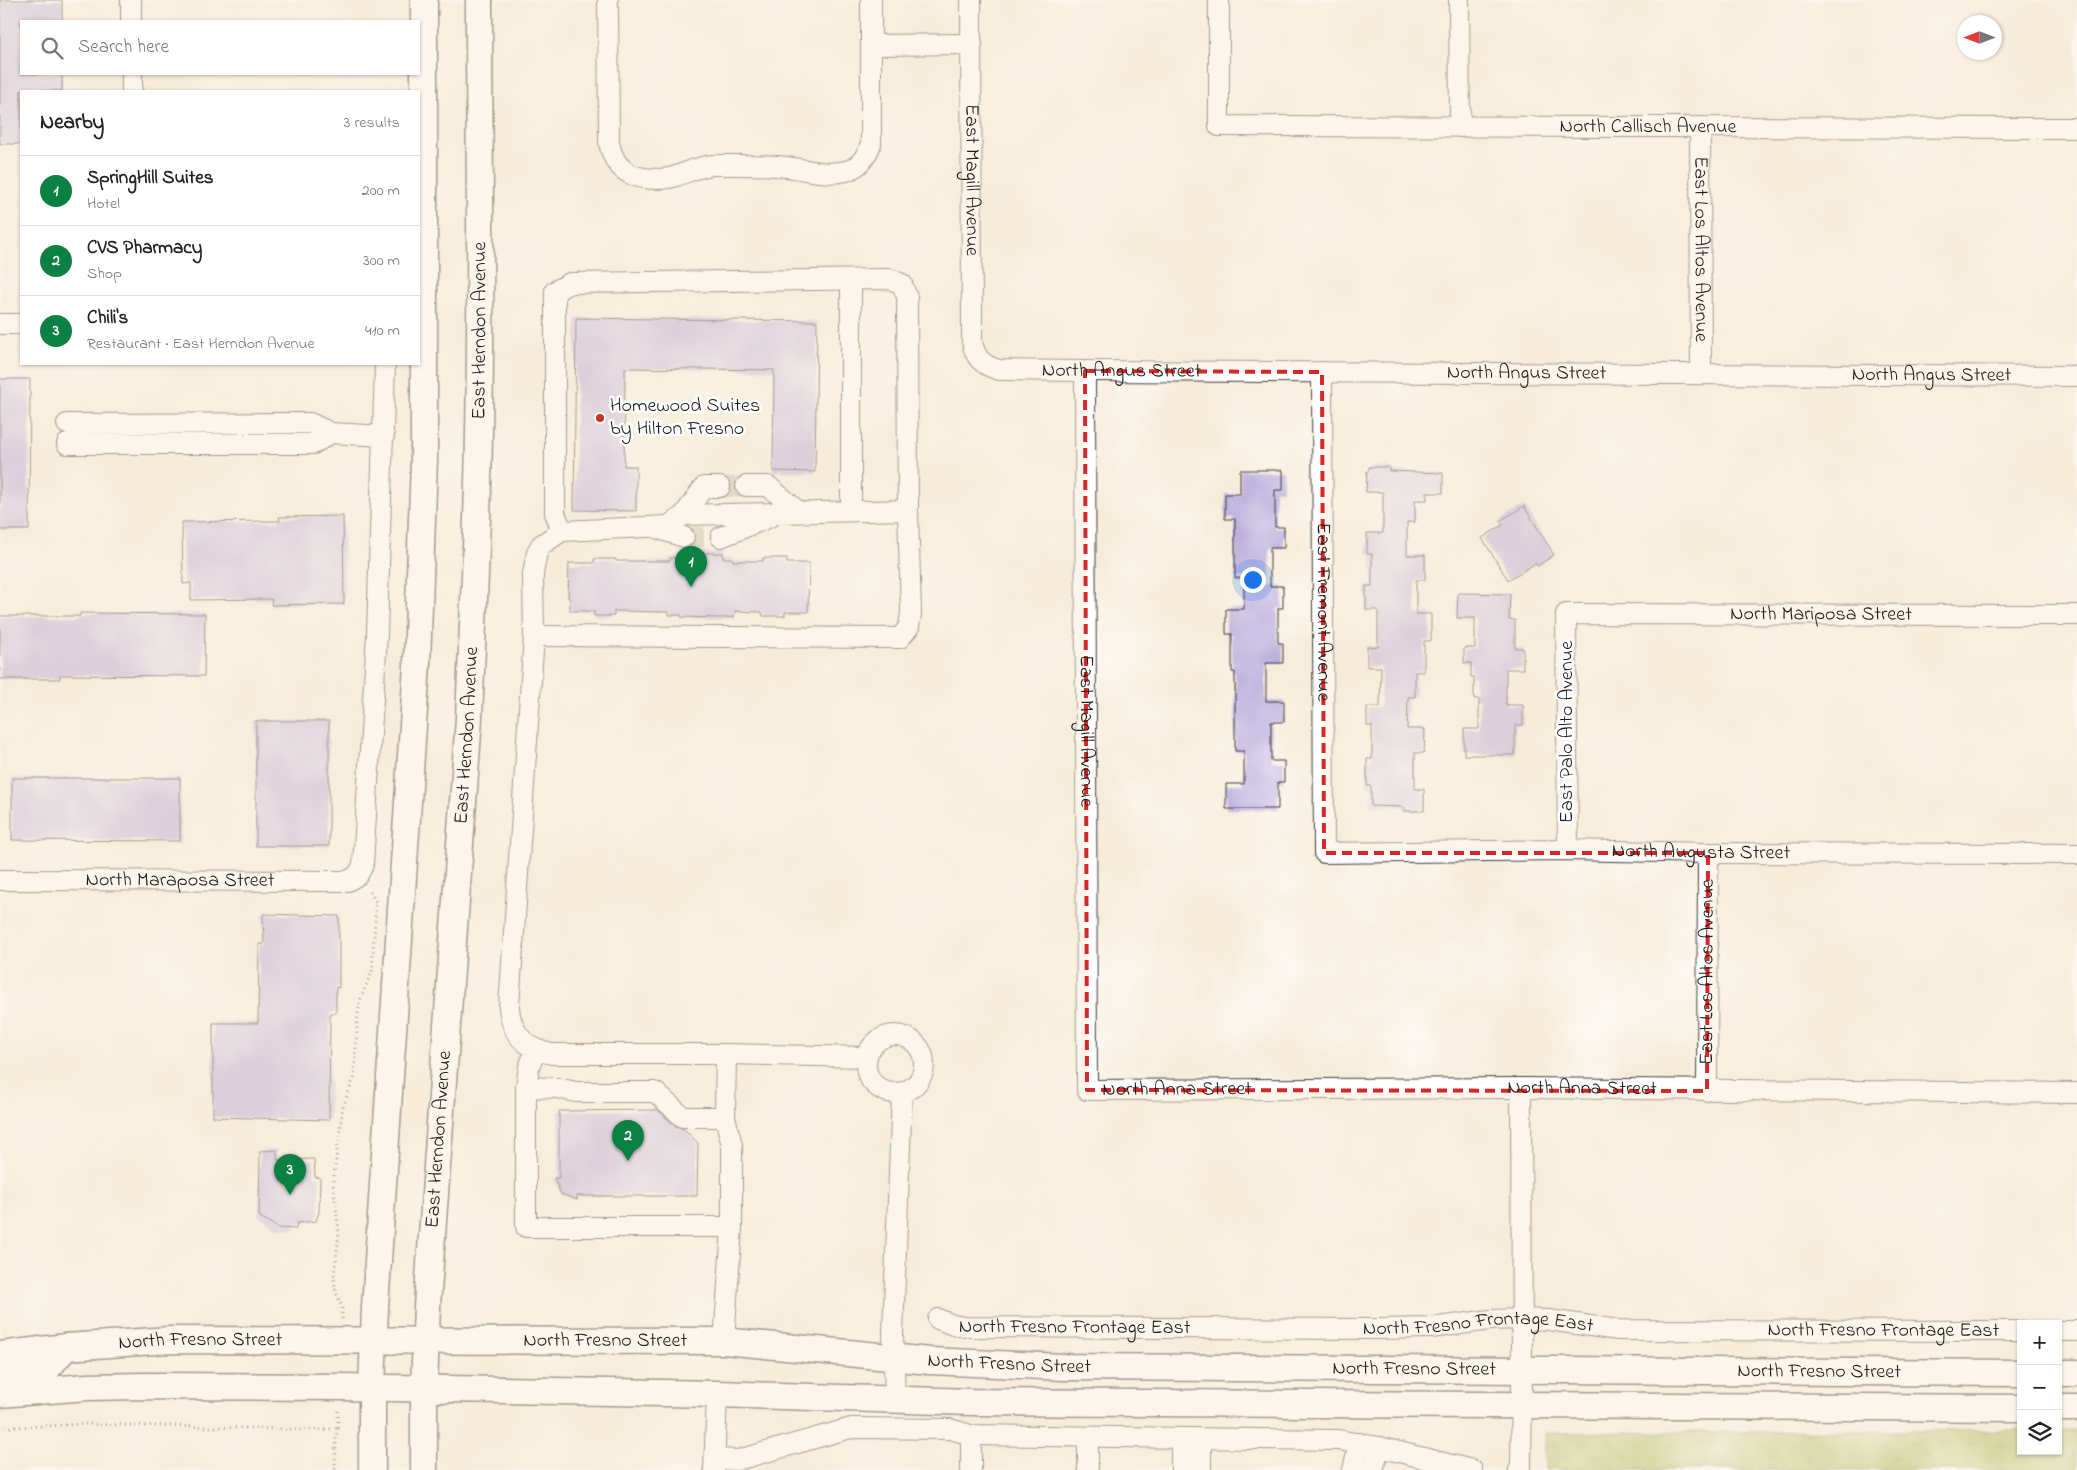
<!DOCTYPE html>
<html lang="en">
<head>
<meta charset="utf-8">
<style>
  :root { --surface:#fff; --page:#f2f2f2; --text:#222; --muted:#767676; --line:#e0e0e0; --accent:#0b8043 }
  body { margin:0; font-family:"Indie Flower",sans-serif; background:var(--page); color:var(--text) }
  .controls { position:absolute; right:15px; bottom:15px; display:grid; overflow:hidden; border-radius:0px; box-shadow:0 1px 4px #0004 }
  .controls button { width:45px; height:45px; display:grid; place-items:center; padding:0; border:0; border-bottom:1px solid var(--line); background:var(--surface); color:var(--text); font:25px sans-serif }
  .compass { position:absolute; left:1957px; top:15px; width:45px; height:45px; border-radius:50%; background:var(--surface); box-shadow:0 1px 4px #0004; rotate:270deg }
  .you { position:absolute; left:1252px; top:579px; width:18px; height:18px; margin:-12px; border:4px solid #fff; border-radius:50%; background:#1a73e8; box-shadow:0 0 0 8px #1a73e833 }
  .badge { display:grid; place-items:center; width:32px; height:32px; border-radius:50%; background:var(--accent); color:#fff; font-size:16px; font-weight:700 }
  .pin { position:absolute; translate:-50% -41px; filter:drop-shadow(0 1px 2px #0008) }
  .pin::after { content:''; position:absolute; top:26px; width:18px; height:15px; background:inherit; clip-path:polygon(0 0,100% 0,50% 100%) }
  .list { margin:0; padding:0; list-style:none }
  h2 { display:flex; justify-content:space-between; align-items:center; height:65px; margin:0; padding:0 20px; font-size:21px }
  h2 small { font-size:16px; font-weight:400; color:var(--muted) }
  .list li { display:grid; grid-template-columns:32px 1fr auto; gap:15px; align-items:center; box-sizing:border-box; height:70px; padding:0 20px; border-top:1px solid var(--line) }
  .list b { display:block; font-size:19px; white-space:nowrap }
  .list p { margin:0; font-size:16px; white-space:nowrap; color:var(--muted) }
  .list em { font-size:16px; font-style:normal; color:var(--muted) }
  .icon { flex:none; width:28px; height:28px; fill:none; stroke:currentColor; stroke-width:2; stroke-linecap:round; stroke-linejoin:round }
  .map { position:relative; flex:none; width:2077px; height:1470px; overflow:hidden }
  .search { position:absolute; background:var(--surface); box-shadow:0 1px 4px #0004; left:20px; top:20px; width:400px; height:55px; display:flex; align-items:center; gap:12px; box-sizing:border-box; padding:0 18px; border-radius:0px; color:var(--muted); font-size:19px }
  .panel { position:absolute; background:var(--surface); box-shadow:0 1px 4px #0004; left:20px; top:90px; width:400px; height:275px; border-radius:0px }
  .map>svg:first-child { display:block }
</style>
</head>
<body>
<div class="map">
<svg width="2077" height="1470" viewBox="0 0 2077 1470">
  <defs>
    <pattern id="grass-tufts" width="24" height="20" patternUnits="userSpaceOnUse" patternTransform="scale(1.25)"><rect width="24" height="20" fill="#b0c063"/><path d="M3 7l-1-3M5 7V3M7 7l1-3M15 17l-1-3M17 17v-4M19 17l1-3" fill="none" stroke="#97a455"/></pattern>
  </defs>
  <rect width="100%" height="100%" fill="#fff"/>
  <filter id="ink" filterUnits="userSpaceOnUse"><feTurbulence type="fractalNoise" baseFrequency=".02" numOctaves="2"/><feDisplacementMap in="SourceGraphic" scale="10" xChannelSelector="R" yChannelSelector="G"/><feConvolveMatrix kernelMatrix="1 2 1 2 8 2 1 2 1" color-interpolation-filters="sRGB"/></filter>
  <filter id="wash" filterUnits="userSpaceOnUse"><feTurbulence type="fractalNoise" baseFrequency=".0096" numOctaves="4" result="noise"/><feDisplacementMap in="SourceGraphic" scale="20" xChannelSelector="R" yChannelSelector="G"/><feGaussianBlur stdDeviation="1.12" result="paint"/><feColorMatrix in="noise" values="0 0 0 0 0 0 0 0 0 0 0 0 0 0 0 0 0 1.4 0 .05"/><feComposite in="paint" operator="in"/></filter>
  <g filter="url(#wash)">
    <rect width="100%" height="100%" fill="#f7ecda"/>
    <path fill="url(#grass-tufts)" stroke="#666e40" d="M2021,1430V1451H2058V1430H2077V1470H1545V1433Z"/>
    <g id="blocks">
      <g fill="#bbaedc">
        <path d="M0,0H62V21H21V74H62V91H21V144H0Z"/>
        <path d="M576,318L817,321L815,472L773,471L774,370L625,368L624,466H636V511L574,510Z"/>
        <path d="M0,379H30L29,530H0Z"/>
        <path d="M1369,467H1389V471L1443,473V493H1427V500H1415V522H1407V555H1425V580H1416V614H1431V641H1424V672H1415V697H1408L1407,729H1425L1424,753H1415V789H1424V811H1404V807L1371,806V786H1367V759H1372V726H1367V707H1380L1381,667H1367V646L1378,647V610H1366V586H1372V554H1367V533H1383V492H1366L1367,471H1369Z"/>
        <path d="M1240,470H1283V490H1275V527H1284V548H1270V586H1283V608H1278V643H1283V663H1266V701H1284V722H1271V761H1284V782H1278V809H1226V784H1244V751H1235V672H1232V634H1226V609H1244V578H1235V519H1225V494H1240Z"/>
        <path d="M1524,506L1554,555L1537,566L1536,563L1508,580L1482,538L1503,525L1500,521Z"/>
        <path d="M343,516L344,604L271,605L272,599L191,600V583L183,584L182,522L280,521L279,517Z"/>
        <path d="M682,553H723V558H732L733,561H763V558H787V563H809L808,612H785V616H763L762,612L735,611L734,617L722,618L681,617V615H669V612L614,611V616H594V611H570V599L568,598L569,563H594V559H616V561H670V558H682Z"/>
        <path d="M1458,593L1510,594L1509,620H1515V648H1523V669H1506V705H1523V725H1515V755H1464V729H1479V699H1474V677H1471V663H1464V648H1475V618H1457Z"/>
        <path d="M80,613L205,614L204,676L60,675V679H0V616H80Z"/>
        <rect x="256" y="721" width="73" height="125"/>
        <path d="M12,778H180V841L12,840Z"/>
        <path d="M263,914L339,916V988L336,987V1013H330L329,1120L213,1117V1023H258L259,944H264Z"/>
        <path d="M658,1110L675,1126L684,1129L698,1143L697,1196H577V1200L561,1194L554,1178H559V1111Z"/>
        <path d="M277,1150V1160L314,1159L315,1177L320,1178L319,1212L316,1221L297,1223L296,1229L278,1228L259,1216L260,1151Z"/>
      </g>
    </g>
  </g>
  <g filter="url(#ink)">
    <use href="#blocks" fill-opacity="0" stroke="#3d3b38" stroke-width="1"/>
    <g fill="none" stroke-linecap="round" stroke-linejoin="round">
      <g stroke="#cbc2b4" stroke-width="20" stroke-dasharray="20 10" stroke-linecap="butt">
        <path d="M720,487L746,486"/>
        <path d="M684,537H721"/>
      </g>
      <g stroke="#3d3b38" stroke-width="22">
        <g id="minor">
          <path d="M131,0V21"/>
          <path d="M608,0L609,142C612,159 619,170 635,176C644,179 664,180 673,177C686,173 699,166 713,165C737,165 762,164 786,167C806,169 826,176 846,171C860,167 866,157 871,144V0"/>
          <path id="s1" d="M971,0L972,341C975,358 982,365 999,370L1085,371L2077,376"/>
          <path id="s2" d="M1219,0V126L2077,128"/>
          <path d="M1459,0L1460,127"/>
          <path d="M872,45L972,44"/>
          <path d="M132,74V91"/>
          <path id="s3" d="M1700,127L1701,373"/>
          <path d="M851,280V511"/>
          <path d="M0,324H21"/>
          <path id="s4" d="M1085,371L1087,1090L1521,1088L2077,1093"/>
          <path id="s5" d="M1322,372L1324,853L1568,850L1708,853L2077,854"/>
          <path d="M67,424L310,423L331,433L313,444H67"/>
          <path d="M331,433L384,436"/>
          <path d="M746,486H768L799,512"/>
          <path d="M684,515L704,487H720"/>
          <path d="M653,527L684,537"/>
          <path d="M721,537L770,517"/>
          <path d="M534,636L900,638L909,627L911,613L908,510L907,297L902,284L890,279L570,283L555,291V513L562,531"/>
          <path id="s6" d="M1568,850L1566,614L2077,615"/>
          <path id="s7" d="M0,880L348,881L358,875L363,865L377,634L385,364"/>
          <circle cx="895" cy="1064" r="29"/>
          <path d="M536,1050L529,1067L526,1087V1227H732"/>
          <path d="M867,1057L726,1054H552C526,1049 511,1034 509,1007L534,636L533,574L537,552L541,545L562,531L668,526L684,515L908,510"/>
          <path d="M526,1087L557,1088L576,1092H655L683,1117H725"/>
          <path id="s8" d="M1707,1091L1708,853"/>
          <path id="s9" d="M938,1319L953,1325L965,1327L1379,1329L1431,1328L1490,1320L1522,1319L1549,1320L1618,1330L2021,1331"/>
          <path d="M2058,1331H2077"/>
          <path d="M724,1341L732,1227V1145L725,1117L726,1054"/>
          <path d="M895,1400L893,1333L902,1092"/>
          <path d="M1181,1438V1470"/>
          <path d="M1201,1439V1470"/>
          <path d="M715,1459L738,1460L851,1428L950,1429L971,1435L1338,1440L1379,1447L1472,1470"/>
          <path d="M714,1470L717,1394"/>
          <path d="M971,1470V1435"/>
          <path d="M1088,1470V1437"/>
          <path d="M1353,1470L1359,1443"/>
          <path d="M1373,1470L1379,1447"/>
          <path d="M1519,1470L1521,1464L1522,1370L1521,1088"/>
        </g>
      </g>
      <g stroke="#3d3b38" stroke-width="29">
        <g id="major">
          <path id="s10" d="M0,1355L66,1347L169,1340L724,1341L930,1361L1064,1367L2021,1373"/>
          <path d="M2058,1373H2077"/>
          <path d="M0,1375L46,1370L66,1347"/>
          <path d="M0,1394L87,1387L145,1386L339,1387L717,1394L972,1402L2021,1408"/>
          <path d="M2058,1408H2077"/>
          <path d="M372,1470V1388L375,1307L417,664L424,460V0"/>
          <path id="s11" d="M424,1470V1389L427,1306L469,718C473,622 478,526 479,431C482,287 479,144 479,0"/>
        </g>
      </g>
      <g stroke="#3d3b38" stroke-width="3" stroke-dasharray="1 4" stroke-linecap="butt">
        <path d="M342,1319V1308L335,1289L334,1277L339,1233L333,1182L343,1106L354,1078L358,1012L361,998L372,971L376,902L369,890"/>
        <path d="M338,1427V1408"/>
        <path d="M0,1428L87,1424L326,1430L338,1427L336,1439L335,1470"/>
      </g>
      <use href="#minor" stroke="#fff" stroke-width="20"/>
      <use href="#major" stroke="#fff" stroke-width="26"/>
    </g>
  </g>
  <path d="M0 0H2077V1470H0ZM1085,371L1322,372L1324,853H1708L1707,1091L1087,1090Z" fill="#f7ecda" fill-opacity=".55" fill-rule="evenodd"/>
  <path fill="none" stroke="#d62828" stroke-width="4" stroke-dasharray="10 6" stroke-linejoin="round" d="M1085,371L1322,372L1324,853H1708L1707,1091L1087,1090Z"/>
  <circle fill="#c8321e" stroke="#fff" stroke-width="2" cx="600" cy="418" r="5"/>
  <g text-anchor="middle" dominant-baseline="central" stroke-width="5" stroke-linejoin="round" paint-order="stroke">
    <g font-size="20" fill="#1c1c1c" stroke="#fff">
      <text stroke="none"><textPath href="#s2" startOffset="555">North Callisch Avenue</textPath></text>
      <text stroke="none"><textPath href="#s1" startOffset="180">East Magill Avenue</textPath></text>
      <text stroke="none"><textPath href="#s3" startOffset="122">East Los Altos Avenue</textPath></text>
      <text stroke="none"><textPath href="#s11" startOffset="1141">East Herndon Avenue</textPath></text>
      <text stroke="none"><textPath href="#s1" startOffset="506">North Angus Street</textPath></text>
      <text stroke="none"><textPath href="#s1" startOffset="911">North Angus Street</textPath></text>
      <text stroke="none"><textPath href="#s1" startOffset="1316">North Angus Street</textPath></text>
      <text stroke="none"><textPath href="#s5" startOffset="240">East Fremont Avenue</textPath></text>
      <text stroke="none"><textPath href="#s6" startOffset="491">North Mariposa Street</textPath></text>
      <text stroke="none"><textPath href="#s4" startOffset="360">East Magill Avenue</textPath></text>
      <text transform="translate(1567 732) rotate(-90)">East Palo Alto Avenue</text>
      <text stroke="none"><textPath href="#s11" startOffset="736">East Herndon Avenue</textPath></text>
      <text stroke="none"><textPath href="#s5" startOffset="858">North Augusta Street</textPath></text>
      <text stroke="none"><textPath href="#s7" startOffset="180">North Maraposa Street</textPath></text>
      <text stroke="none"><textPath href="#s8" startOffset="119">East Los Altos Avenue</textPath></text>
      <text stroke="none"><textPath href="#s4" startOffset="809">North Anna Street</textPath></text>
      <text stroke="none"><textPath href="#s4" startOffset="1214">North Anna Street</textPath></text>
      <text stroke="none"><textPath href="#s11" startOffset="331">East Herndon Avenue</textPath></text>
      <text stroke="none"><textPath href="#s9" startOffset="138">North Fresno Frontage East</textPath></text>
      <text stroke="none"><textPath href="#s9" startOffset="542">North Fresno Frontage East</textPath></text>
      <text stroke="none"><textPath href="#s9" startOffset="948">North Fresno Frontage East</textPath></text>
      <text stroke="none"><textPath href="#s10" startOffset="606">North Fresno Street</textPath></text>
      <text stroke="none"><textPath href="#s10" startOffset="201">North Fresno Street</textPath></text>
      <text stroke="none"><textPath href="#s10" startOffset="1011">North Fresno Street</textPath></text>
      <text stroke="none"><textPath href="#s10" startOffset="1416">North Fresno Street</textPath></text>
      <text stroke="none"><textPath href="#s10" startOffset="1821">North Fresno Street</textPath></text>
    </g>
    <g font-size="20" fill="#1c1c1c" stroke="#fff" text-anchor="start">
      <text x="610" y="406">Homewood Suites<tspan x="610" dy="23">by Hilton Fresno</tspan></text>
    </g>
  </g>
</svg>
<div class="controls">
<button>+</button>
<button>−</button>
<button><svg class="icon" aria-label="layers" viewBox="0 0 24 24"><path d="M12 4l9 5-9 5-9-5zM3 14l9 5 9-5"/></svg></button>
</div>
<svg class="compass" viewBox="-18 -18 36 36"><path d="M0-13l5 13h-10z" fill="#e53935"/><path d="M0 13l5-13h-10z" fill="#767676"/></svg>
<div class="you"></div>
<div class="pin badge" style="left:691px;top:587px">1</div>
<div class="pin badge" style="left:628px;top:1161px">2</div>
<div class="pin badge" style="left:290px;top:1195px">3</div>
<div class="search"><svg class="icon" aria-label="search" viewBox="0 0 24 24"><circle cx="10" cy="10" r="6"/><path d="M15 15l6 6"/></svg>Search here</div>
<section class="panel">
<h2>Nearby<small>3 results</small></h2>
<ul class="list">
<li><span class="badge">1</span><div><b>SpringHill Suites</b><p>Hotel</p></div><em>200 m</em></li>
<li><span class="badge">2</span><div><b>CVS Pharmacy</b><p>Shop</p></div><em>300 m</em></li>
<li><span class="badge">3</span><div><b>Chili's</b><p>Restaurant · East Herndon Avenue</p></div><em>410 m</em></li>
</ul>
</section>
</div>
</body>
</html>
